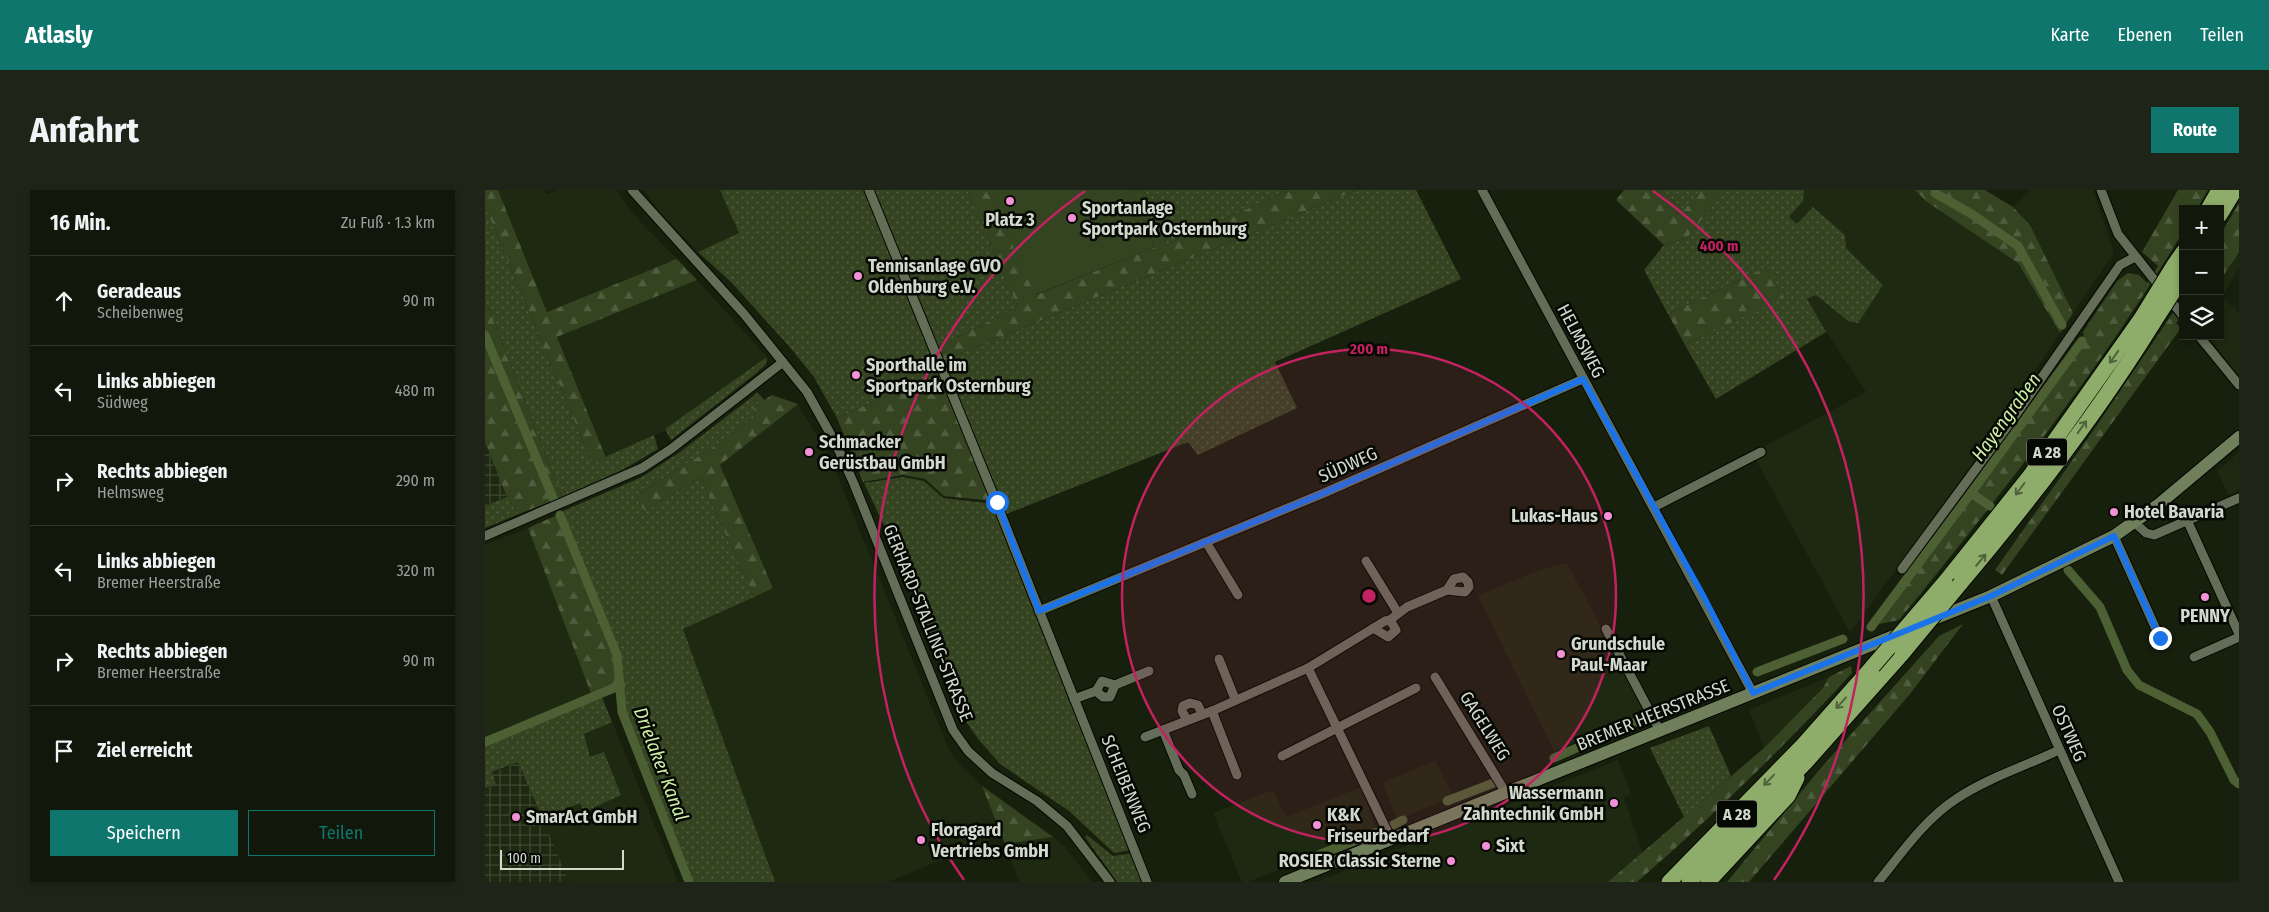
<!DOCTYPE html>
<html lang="de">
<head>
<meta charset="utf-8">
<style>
  :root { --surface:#11170a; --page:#1e2418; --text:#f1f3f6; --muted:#9c9f9c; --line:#30362b; --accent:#0f766e }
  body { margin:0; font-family:"Fira Sans Condensed",sans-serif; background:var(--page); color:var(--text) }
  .controls { position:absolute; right:15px; top:15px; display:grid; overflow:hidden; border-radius:0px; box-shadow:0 2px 8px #0003 }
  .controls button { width:45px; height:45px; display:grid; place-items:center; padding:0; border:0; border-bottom:1px solid var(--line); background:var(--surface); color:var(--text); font:25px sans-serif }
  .scale { position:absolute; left:15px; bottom:12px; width:124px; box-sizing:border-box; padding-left:5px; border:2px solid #d4d9ce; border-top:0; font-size:14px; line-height:18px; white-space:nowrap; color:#d4d9ce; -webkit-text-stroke:4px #050803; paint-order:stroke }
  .stop { position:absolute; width:15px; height:15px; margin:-11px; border:4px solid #1a73e8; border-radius:50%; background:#fff }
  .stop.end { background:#1a73e8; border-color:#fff; box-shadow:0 1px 5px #0008 }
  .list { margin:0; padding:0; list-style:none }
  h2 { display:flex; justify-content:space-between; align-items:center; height:65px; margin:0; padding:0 20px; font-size:21px }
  h2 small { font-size:16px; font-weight:400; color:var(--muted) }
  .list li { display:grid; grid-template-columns:32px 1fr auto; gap:15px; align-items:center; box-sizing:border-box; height:90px; padding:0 20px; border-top:1px solid var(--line) }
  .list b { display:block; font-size:19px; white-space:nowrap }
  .list p { margin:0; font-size:16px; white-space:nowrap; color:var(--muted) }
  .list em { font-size:16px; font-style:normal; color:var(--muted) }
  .actions { display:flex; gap:10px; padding:15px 20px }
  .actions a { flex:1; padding:11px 0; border:1px solid var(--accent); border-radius:0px; text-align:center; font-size:18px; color:var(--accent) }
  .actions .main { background:var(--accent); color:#fff }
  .icon { flex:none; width:28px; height:28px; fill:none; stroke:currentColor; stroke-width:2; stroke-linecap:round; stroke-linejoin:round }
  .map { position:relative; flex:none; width:1754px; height:692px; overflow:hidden; border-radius:0px }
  header { display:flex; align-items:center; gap:30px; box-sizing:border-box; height:70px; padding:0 25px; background:var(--accent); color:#fff }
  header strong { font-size:24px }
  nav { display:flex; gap:28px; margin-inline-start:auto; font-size:18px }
  .intro { display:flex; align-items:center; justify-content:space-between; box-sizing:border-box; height:120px; padding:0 30px }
  h1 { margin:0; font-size:35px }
  .button { padding:12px 22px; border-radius:0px; background:var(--accent); color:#fff; font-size:18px; font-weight:700 }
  main { display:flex; gap:30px; padding:0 30px }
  aside { flex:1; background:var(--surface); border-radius:0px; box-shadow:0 2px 8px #0003 }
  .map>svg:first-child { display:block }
</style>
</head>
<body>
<header>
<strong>Atlasly</strong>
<nav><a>Karte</a><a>Ebenen</a><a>Teilen</a></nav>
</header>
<div class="intro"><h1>Anfahrt</h1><a class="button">Route</a></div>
<main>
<aside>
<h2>16 Min.<small>Zu Fuß · 1.3 km</small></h2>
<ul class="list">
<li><svg class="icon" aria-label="ahead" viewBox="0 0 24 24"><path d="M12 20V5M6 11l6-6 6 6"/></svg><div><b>Geradeaus</b><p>Scheibenweg</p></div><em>90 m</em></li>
<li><svg class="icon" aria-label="left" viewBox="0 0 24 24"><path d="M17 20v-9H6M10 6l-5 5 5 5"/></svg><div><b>Links abbiegen</b><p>Südweg</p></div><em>480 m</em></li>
<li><svg class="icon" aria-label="right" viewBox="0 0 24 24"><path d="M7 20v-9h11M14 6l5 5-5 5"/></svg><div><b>Rechts abbiegen</b><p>Helmsweg</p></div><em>290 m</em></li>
<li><svg class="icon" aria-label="left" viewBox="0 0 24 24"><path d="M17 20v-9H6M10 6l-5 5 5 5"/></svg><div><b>Links abbiegen</b><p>Bremer Heerstraße</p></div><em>320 m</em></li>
<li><svg class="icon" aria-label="right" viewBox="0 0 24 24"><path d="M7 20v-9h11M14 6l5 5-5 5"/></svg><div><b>Rechts abbiegen</b><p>Bremer Heerstraße</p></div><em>90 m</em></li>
<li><svg class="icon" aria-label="arrive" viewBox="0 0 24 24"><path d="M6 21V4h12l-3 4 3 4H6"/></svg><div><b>Ziel erreicht</b></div></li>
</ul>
<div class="actions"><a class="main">Speichern</a><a>Teilen</a></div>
</aside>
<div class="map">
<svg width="1754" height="692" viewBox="0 0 1754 692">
  <defs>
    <pattern id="industrial-grid" width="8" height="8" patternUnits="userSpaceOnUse" patternTransform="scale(1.25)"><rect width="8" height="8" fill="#1e2911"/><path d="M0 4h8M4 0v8" fill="none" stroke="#3e4732"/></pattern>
    <pattern id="grass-dots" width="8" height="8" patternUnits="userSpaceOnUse" patternTransform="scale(1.25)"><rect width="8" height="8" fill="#344421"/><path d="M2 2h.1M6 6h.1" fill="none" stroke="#505e40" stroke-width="1.8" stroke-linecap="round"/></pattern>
    <pattern id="forest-firs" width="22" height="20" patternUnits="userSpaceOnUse" patternTransform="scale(1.25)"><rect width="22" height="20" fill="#344421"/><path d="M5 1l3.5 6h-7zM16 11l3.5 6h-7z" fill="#505e40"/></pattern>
  </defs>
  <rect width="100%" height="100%" fill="#171f0d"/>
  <g fill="#1e2911">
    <path d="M13,0H60L62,4L73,0H131L152,28L192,69L62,122Z"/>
    <path d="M159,0H235L254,43L213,62L174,21Z"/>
    <path d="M1319,0H1430L1442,12L1533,73L1575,143L1499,258L1365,443L1267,263L1381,202L1328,122L1322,109L1331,105L1363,131L1398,95L1361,58L1328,17L1312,35L1304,27L1318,11Z"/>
    <path d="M1546,0H1608L1629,63L1588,123L1545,35L1528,17Z"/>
    <path d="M1754,62V78L1737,107L1754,123V187L1723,146H1735V91Z"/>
    <path d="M212,90L282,167L175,243L121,268L72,147Z"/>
    <path d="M313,214L345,267L462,555L471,571L497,596L517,645L403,692H290L198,439L288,398L235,275Z"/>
    <path d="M1754,262V300L1744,305L1732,281Z"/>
    <path d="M43,338L107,506L0,550V355Z"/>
    <path d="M1082,373L1161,522L1069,561L993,406L1054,380Z"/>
    <path d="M1344,487L1338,498L1279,558L1264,520Z"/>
    <path d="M116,505L193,692H84L33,572Z"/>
    <path d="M1133,570L1146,604L1139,607L1158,663L1123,692H831Z"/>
    <path d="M950,571L968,606L913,630L897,593Z"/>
    <path d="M876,597L891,639L763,692H757L728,623L788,600L801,627Z"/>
    <path d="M568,647L580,657L607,692H534L520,654Z"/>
  </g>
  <g fill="url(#industrial-grid)">
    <path d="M0,252L22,307L0,316Z"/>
    <path d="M33,572L58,629L84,692H0V598L11,593L7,583Z"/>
  </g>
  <g fill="url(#grass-dots)">
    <path d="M235,0H381L455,182L352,228L329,187L303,155L246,92L213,62L254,43Z"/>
    <path d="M387,0H482L533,117L452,157Z"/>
    <path d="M658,0H805L682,54Z"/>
    <path d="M872,0H931L976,89L790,172L812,218L713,265L703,252L519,325L457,171Z"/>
    <path d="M1175,0H1216L1199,20Z"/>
    <path d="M1241,0H1319L1318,11L1304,27L1312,34L1328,17L1360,45L1361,58L1398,95L1373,133L1363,131L1331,105L1322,109L1341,142L1231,209L1200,155L1298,107L1281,77L1183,124L1159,80L1179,55L1202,48Z"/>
    <path d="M0,16L107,273L169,245L173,259L139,279L77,307L0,109Z"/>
    <path d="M282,167L281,174L270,184L186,250L180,239Z"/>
    <path d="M267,207L274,213L269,218L270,227L227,258L150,306L160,321L215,287L269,407L198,439L290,692H208L140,522L135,461L78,321L157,287L195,262Z"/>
    <path d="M418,287L439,291L458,308L510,314L647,660L629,663L584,621L515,574L494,550L480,530L458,480L407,352L379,293Z"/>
    <path d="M22,307L34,324L0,338V316Z"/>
    <path d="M116,505L127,532L99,544L105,567L119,562L136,605L99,622L95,613L58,629L33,572L7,582L11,594L0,598V555Z"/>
    <path d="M1224,536L1246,586L1199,627L1165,558Z"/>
    <path d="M602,645L628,666L648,663L659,692H632L600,647Z"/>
  </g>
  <g fill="url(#forest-firs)">
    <path d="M0,0H13L62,122L192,69L212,90L72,147L121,268L107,273L0,16Z"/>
    <path d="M482,0H503L551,105L670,57L646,0H658L682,54L805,0H872L457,171L452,157L533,117Z"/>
    <path d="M1139,0H1175L1199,20L1216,0H1241L1202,48L1179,55L1131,10Z"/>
    <path d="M1430,0H1500L1528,17L1545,35L1588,123L1575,143L1533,73L1442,12Z"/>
    <path d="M1693,0H1723L1712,19H1698V42C1615,180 1515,306 1414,430L1390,435L1600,152L1598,142L1632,91L1643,83L1654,85L1662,93L1673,76L1657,62Z"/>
    <path d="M1754,13V62L1735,91V45Z"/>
    <path d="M1281,77L1299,107L1200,155L1183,124Z"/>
    <path d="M1698,108V123L1691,133L1696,138L1517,385L1510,380L1608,241Z"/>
    <path d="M0,109L77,307L34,324L22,307L0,252Z"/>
    <path d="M455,182L509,311L459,306L440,289L418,285L378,292L352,228Z"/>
    <path d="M272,202L279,210L287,205L313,214L235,275L288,398L269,407L215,287L160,321L150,306L227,258L270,227L269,218L274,213L267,207Z"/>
    <path d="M72,325L130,466L133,494L107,506L43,338Z"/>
    <path d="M1478,434L1425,504L1264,692H1242L1335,579L1454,446Z"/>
    <path d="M1366,476L1367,483C1299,557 1228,626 1152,692H1123L1279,558L1338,498L1344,487Z"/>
    <path d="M497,596L568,647L520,654Z"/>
  </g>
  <path fill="#344421" d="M503,0H646L670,57L550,105Z"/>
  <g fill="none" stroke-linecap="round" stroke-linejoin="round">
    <g stroke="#4c6033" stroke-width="9">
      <path d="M1450,3L1485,23L1533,56L1577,135"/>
      <path d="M0,145L68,308"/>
      <path d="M1505,316L1486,303L1597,151"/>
      <path d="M75,325L132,465L137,522L204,692"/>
      <path d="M1583,380L1615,417L1642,480L1654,495L1712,524L1725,542L1749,590L1754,594"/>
      <path d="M1386,437L1486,303"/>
      <path d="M1272,482L1358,449"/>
      <path d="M1172,522L1210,505"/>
      <path d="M0,552L136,495"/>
      <path d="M1069,568L1162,527"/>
      <path d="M962,611L1011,592"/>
      <path d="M908,635L918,630"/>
      <path d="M823,669L895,641"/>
    </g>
    <g stroke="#040800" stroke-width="11">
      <g id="street">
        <path d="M147,0L259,124L322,202L351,254L369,294L468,540L483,561L507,583L552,611L582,636L625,692"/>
        <path d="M384,0L512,314L662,692"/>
        <path d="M997,0L1268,503"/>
        <path d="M1616,0L1633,44L1698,126"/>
        <path d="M1714,146L1754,195"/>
        <path d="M1169,317L1276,262"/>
        <path d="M1702,330L1754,444"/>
        <path d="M1649,332L1661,343L1669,345L1754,308"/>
        <path d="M0,346L157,278L186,259L298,172"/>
        <path d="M1629,346L1675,448"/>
        <path d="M721,352L753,405"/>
        <path d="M881,371L913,423"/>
        <path d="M1417,379L1530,226L1635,75L1650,67"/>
        <path d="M1506,406L1634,692"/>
        <path d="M554,421L839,303L1098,189"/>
        <path d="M905,430L922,417L962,400L980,402L984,397L983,392L978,387L969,389L962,400"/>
        <path d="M1121,439L1175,541"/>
        <path d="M1709,467L1754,447"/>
        <path d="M734,469L750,509"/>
        <path d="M823,478L906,649"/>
        <path d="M950,487L1021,603"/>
        <path d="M630,495L664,481"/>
        <path d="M589,509L611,501L618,507H625L630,495L617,491L611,501"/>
        <path d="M727,521L752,585"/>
        <path d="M702,530L697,521L698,516L705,513L713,515L717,524"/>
        <path d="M678,540L694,580L699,585L707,604"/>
        <path d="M660,547L727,521L823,478L900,431L905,430L911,440L903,447L888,438"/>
        <path d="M797,566L931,498"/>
        <path d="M1393,692C1416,664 1440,629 1471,609C1502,588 1541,576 1574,560"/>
      </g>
    </g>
    <g stroke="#040800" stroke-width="14">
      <g id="secondary">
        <path d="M1444,431L1506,406L1629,346L1673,315L1754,247"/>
        <path d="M800,692L1416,443"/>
      </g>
    </g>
    <g stroke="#040800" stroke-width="17">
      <g id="highway">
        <path d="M1723,19L1734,0"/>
        <path d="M1735,25L1750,0"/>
        <path d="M1689,75L1698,62"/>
        <path d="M1460,392L1544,287L1657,127"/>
        <path d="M1475,394C1545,311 1612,224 1669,132"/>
        <path d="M1184,692L1318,555L1388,476"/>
        <path d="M1204,692L1321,572L1417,464"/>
        <path d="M1223,692L1303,606L1312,588"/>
      </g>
    </g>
    <use href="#street" stroke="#636d58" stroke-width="9"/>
    <use href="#secondary" stroke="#70805d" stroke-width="12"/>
    <use href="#highway" stroke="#8eac6a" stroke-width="15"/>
    <g stroke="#040800" stroke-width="17" stroke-linecap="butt">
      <g id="highway-bridge">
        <path d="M1657,127L1689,75"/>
        <path d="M1669,132L1698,87"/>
        <path d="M1417,464L1475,394"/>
        <path d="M1388,476L1460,392"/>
      </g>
    </g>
    <use href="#highway-bridge" stroke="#8eac6a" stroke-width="15"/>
  </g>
  <defs><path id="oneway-shaft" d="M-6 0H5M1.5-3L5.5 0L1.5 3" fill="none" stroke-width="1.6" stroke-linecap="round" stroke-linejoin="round" transform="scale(1.25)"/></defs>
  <g stroke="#50623c">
    <use href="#oneway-shaft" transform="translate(1629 167) rotate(125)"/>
    <use href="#oneway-shaft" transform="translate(1597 237) rotate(-55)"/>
    <use href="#oneway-shaft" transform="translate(1535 299) rotate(127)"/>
    <use href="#oneway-shaft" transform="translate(1496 370) rotate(-50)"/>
    <use href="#oneway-shaft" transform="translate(1356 513) rotate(132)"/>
    <use href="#oneway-shaft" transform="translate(1284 590) rotate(134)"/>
  </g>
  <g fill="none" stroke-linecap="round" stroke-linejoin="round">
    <path stroke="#1a73e8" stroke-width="6" d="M512,312L554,421L839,303L1098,189L1219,407L1268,503L1506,406L1629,346L1675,448"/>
  </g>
  <circle cx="884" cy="406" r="247" fill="#c32261" fill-opacity=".12"/>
  <g fill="none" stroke="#c32261" stroke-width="2.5">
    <circle cx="884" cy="406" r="247"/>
    <path d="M479 690A495 495 0 0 1 600 1M1168 1A495 495 0 0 1 1289 690"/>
  </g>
  <g fill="#f391d6" stroke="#050803" stroke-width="2">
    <circle cx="525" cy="11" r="5"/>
    <circle cx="587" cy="28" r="5"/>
    <circle cx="373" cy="86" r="5"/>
    <circle cx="371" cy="185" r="5"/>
    <circle cx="324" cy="262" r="5"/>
    <circle cx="1629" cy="322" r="5"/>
    <circle cx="1123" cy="326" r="5"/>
    <circle cx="1720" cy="407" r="5"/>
    <circle cx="1076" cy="464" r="5"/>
    <circle cx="1129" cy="613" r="5"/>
    <circle cx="31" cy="627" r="5"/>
    <circle cx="832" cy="635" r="5"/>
    <circle cx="436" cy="650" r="5"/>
    <circle cx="1001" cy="656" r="5"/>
    <circle cx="966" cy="671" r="5"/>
  </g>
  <g text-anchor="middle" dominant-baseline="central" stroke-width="5" stroke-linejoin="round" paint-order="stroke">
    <g fill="#050803" stroke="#969a91" stroke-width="1">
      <rect x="1542" y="248.5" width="40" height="27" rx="4"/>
      <rect x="1232" y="610.5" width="40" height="27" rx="4"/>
    </g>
    <g font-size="16" font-weight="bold" fill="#d4d9ce">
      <text x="1562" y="262">A 28</text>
      <text x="1252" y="624">A 28</text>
    </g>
    <g font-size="18" font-weight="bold" fill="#d4d9ce" stroke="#050803" text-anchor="start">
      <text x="597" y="18">Sportanlage<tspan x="597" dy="21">Sportpark Osternburg</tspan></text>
      <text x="525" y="30" text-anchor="middle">Platz 3</text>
      <text x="383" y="76">Tennisanlage GVO<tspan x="383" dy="21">Oldenburg e.V.</tspan></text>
      <text x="381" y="175">Sporthalle im<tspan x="381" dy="21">Sportpark Osternburg</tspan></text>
      <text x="334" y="252">Schmacker<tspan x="334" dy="21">Gerüstbau GmbH</tspan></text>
      <text x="1639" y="322">Hotel Bavaria</text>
      <text x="1113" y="326" text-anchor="end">Lukas-Haus</text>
      <text x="1720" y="426" text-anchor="middle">PENNY</text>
      <text x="1086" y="454">Grundschule<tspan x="1086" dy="21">Paul-Maar</tspan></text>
      <text x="1119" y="603" text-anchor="end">Wassermann<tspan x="1119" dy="21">Zahntechnik GmbH</tspan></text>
      <text x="842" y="625">K&amp;K<tspan x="842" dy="21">Friseurbedarf</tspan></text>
      <text x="41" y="627">SmarAct GmbH</text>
      <text x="446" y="640">Floragard<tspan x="446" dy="21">Vertriebs GmbH</tspan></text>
      <text x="1011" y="656">Sixt</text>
      <text x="956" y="671" text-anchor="end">ROSIER Classic Sterne</text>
    </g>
    <g font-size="18" fill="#d4d9ce" stroke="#050803">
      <text transform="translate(1096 151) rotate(62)">HELMSWEG</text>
      <text transform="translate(863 275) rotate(-24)">SÜDWEG</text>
      <text transform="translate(443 433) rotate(68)">GERHARD-STALLING-STRASSE</text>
      <text transform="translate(1168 525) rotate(-22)">BREMER HEERSTRASSE</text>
      <text transform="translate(1000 536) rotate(58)">GAGELWEG</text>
      <text transform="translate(1584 543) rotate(66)">OSTWEG</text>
      <text transform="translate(641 594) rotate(68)">SCHEIBENWEG</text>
    </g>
    <g font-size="19" font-style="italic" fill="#cdefa6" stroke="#050803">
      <text transform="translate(1521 227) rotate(-54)">Hayengraben</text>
      <text transform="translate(176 574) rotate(69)">Drielaker Kanal</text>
    </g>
  </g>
  <circle cx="884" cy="406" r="8" fill="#c32261" stroke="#050803" stroke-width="2.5"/>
  <g font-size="15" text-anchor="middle" font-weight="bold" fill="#c32261" stroke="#050803" stroke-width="5" stroke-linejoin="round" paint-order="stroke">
    <text x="1234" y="61">400 m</text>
    <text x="884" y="164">200 m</text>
  </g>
</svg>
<div class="controls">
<button>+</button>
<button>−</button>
<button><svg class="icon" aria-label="layers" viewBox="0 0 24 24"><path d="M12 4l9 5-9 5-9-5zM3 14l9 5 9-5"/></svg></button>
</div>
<div class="scale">100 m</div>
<div class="stop" style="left:512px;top:312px"></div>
<div class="stop end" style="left:1675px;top:448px"></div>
</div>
</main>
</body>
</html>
